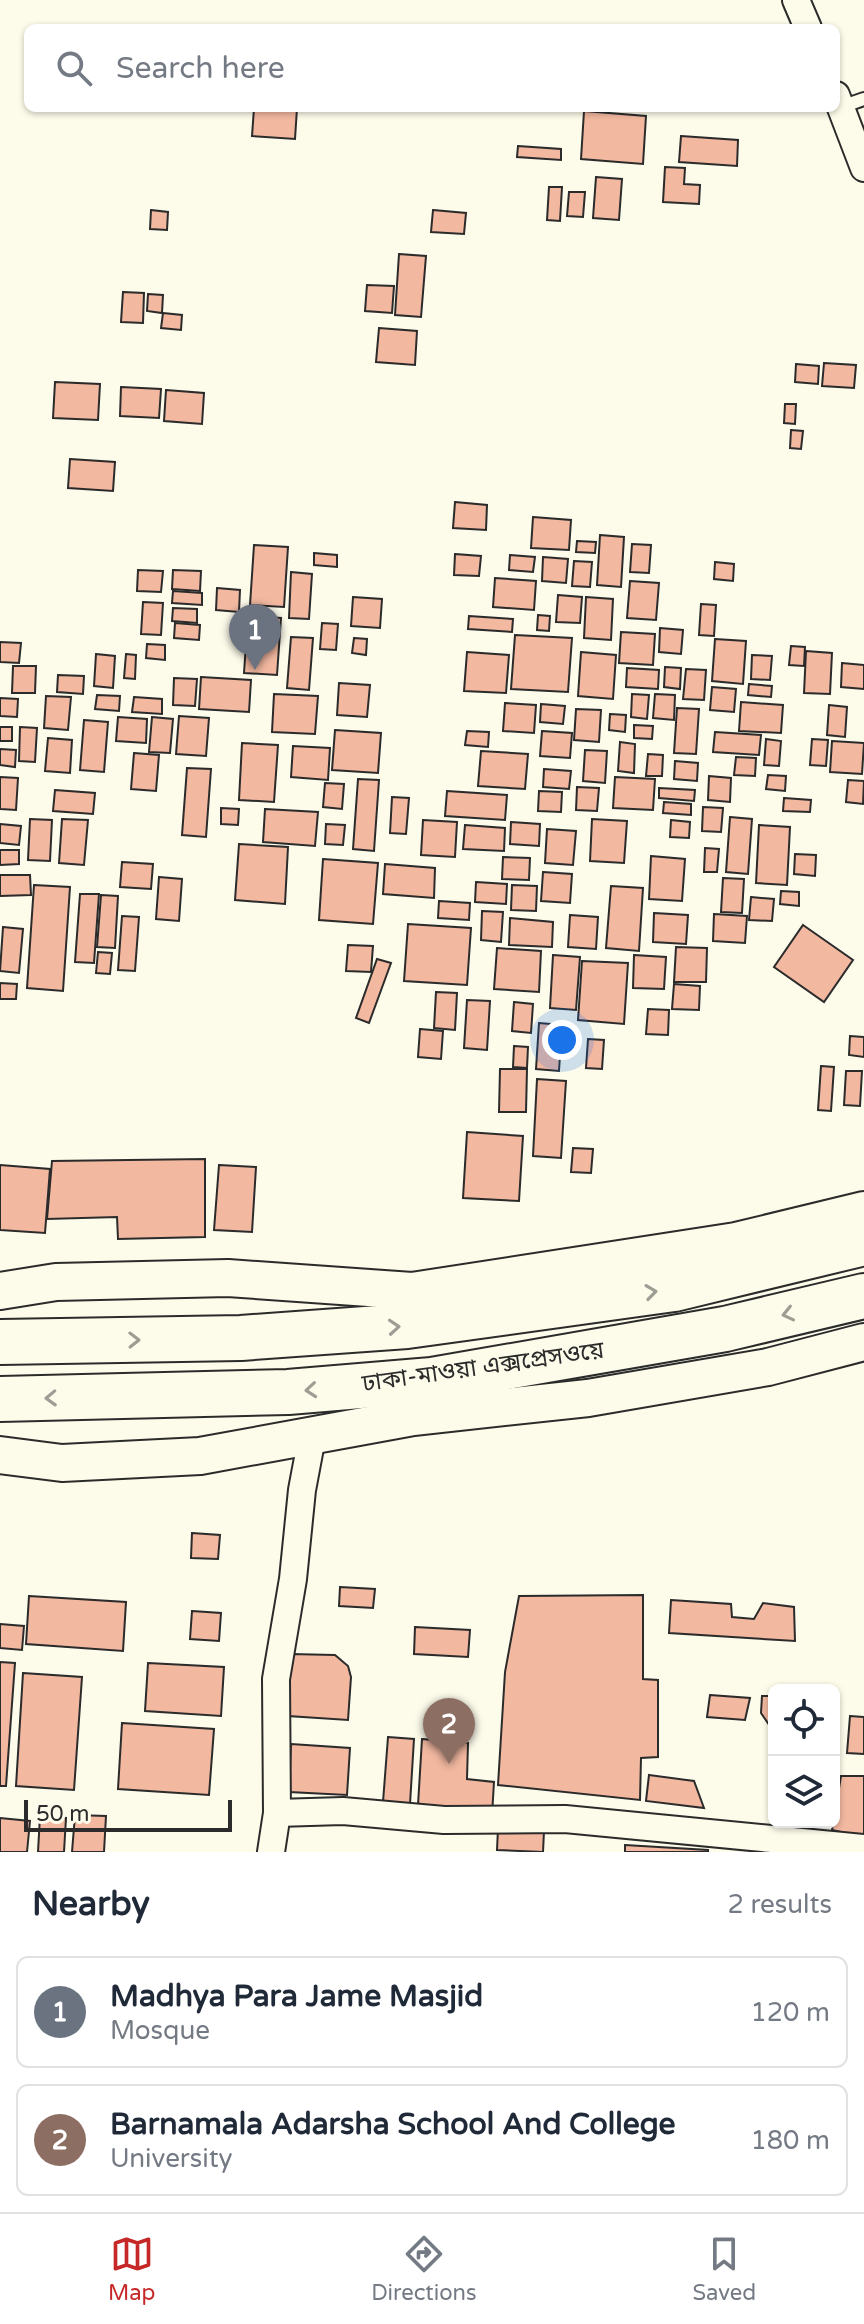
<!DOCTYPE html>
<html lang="en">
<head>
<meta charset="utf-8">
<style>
  :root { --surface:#fff; --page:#f2f2f3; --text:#1f2937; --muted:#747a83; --line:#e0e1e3; --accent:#c62828 }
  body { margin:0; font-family:"Varela Round","Noto Sans Bengali",sans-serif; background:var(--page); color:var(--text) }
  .controls { position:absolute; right:24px; bottom:24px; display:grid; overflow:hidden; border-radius:12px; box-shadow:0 2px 6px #0004 }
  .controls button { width:72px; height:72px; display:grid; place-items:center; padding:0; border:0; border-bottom:2px solid var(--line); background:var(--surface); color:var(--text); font:40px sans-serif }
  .scale { position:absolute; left:24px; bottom:20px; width:208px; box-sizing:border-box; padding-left:8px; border:4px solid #2b2b2b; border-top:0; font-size:22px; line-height:28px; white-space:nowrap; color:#2b2b2b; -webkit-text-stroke:6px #fdfbea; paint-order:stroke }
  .you { position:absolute; left:562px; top:1040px; width:28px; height:28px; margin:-20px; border:6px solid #fff; border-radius:50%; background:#1a73e8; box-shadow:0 0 0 12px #1a73e833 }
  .badge { display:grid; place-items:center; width:52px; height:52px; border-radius:50%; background:var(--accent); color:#fff; font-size:26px; font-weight:700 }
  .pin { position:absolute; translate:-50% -66px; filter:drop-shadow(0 2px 4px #0008) }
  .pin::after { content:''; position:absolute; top:42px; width:28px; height:24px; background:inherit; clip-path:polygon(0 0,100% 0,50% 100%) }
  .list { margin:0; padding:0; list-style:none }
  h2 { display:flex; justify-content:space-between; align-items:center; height:104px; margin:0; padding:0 32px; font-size:34px }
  h2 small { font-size:26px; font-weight:400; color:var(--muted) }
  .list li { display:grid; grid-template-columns:52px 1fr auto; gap:24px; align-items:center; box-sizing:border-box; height:112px; margin:0 16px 16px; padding:0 16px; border:2px solid var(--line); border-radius:12px }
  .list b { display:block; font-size:30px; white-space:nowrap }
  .list p { margin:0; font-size:26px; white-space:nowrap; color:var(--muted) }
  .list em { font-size:26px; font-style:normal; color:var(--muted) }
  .icon { flex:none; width:44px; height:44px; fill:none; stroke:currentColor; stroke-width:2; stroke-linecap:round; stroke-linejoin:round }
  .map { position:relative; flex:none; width:864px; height:1852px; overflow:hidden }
  .search { position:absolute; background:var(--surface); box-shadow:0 2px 6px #0004; left:24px; right:24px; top:24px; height:88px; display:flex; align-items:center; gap:20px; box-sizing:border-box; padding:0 28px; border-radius:12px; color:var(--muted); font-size:30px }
  .sheet { height:360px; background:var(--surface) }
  nav { display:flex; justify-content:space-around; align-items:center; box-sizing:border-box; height:112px; border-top:2px solid var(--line); background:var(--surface); font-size:22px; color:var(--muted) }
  nav a { display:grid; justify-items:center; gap:4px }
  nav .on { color:var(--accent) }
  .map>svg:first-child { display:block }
</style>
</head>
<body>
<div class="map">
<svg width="864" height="1852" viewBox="0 0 864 1852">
  <rect width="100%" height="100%" fill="#fdfbea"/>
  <g fill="#f2b8a0" stroke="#2b2b2b" stroke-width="2">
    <path d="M254,108H297L295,139L252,136Z"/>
    <path d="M584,111L646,116L643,164L581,159Z"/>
    <path d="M681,136L738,140L737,166L679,162Z"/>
    <path d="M518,146L561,149V160L517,157Z"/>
    <path d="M665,167L685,168L684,184L700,185L699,204L663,202Z"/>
    <path d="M596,177L622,179L619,220L593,218Z"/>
    <path d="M549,187H562L560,221L547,220Z"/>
    <path d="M569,192H585L583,217L567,216Z"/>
    <path d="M151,210L168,212L167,230L150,229Z"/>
    <path d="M433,210L466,213L464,234L431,232Z"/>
    <path d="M399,254L426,256L421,317L395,315Z"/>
    <path d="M367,285L394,286L392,313L365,311Z"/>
    <path d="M123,292L144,293L143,323L121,322Z"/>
    <path d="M148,294L163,295L162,313L147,311Z"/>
    <path d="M163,313L182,315L181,330L161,328Z"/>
    <path d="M379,328L417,331L415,365L376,362Z"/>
    <path d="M824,363L856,365L854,388L822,386Z"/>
    <path d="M796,364L819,366L818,384L795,382Z"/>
    <path d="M55,382L100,384L98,420L53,418Z"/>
    <path d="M121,387L161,389L159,418L120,416Z"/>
    <path d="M166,390L204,393L202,424L164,421Z"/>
    <path d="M785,404H796L795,424L784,423Z"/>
    <path d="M791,430L803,431L801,449L790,448Z"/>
    <path d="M70,459L115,462L113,491L68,488Z"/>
    <path d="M455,502L487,505L486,530L453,528Z"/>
    <path d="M533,517L571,520L569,550L531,548Z"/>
    <path d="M600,535L624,537L621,587L597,585Z"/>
    <path d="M577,541L596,542L595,553L576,552Z"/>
    <path d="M632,544L651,545L649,573L630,572Z"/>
    <path d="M254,545L288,547L284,607L250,605Z"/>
    <path d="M314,553L337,555V567L314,565Z"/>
    <path d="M455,554L481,556L479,576L454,575Z"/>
    <path d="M510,555L535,557L533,572L509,570Z"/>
    <path d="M543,557L568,559L566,583L542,581Z"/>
    <path d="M574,561L592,562L590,587L572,586Z"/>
    <path d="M715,562L734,564L733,581L714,579Z"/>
    <path d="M138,570L163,571L161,592L137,591Z"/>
    <path d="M173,570L201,571L200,591L172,589Z"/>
    <path d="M291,572L312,574L309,619L289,618Z"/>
    <path d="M495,578L536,581L534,610L493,607Z"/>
    <path d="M630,581L659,583L656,620L627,618Z"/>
    <path d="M217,588L240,590L239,612L216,610Z"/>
    <path d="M173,591L202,593V605L172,603Z"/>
    <path d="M558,595L582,597L580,623L556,622Z"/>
    <path d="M353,597L382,599L380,628L351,626Z"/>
    <path d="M586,597L613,599L611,640L584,638Z"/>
    <path d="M143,602L163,603L161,635L141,634Z"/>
    <path d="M701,604L716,605L714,636L699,635Z"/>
    <path d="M173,608L197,609V623L172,621Z"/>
    <path d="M538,615L550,616L549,631L537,630Z"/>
    <path d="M248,616L281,618L277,675L244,673Z"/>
    <path d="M469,616L513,619L512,632L468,629Z"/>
    <path d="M175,623L200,625L199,640L174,638Z"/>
    <path d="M322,623L338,624L336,650L320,649Z"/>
    <path d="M660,628L683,630L681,654L659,652Z"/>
    <path d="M621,632L655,634L653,665L619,663Z"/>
    <path d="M515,635L572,638L568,692L511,689Z"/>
    <path d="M291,637L313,638L309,690L287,688Z"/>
    <path d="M354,638L367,639L366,655L352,653Z"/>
    <path d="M715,639L746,641L743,684L712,681Z"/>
    <path d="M0,642L21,643L19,663L0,662Z"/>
    <path d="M147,644L165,645V660L146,658Z"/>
    <path d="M791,646L805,647L804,666L789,665Z"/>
    <path d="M806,651L832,653L830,694L804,693Z"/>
    <path d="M467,652L509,655L506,693L464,691Z"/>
    <path d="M581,652L616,655L613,699L578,696Z"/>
    <path d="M96,654L115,656L113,688L94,686Z"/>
    <path d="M126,654L136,655L135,679L124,678Z"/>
    <path d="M752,655L772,656L770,680L751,679Z"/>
    <path d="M842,663L864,665V689L841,687Z"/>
    <path d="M13,666H36L35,693H12Z"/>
    <path d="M665,667L681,668L680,689L664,687Z"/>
    <path d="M627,668L659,670L658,689L626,687Z"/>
    <path d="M686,669L706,670L704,700L683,699Z"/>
    <path d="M58,675L84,676L83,694L57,692Z"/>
    <path d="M201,677L251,680L249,712L199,709Z"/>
    <path d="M174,678L197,679L195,706L173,705Z"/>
    <path d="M339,683L370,685L367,717L337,715Z"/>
    <path d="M749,684L772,686L771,697L748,695Z"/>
    <path d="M712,687L736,689L734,712L710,710Z"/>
    <path d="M274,694L318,696L315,734L272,732Z"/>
    <path d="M632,694L649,695L647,719L631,717Z"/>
    <path d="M655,694L675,695L674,720L653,718Z"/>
    <path d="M97,695L120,696L119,711L95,709Z"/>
    <path d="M46,696L71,697L68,730L44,728Z"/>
    <path d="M134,697L162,699V714L132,712Z"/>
    <path d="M0,698L18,699L17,717L0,716Z"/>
    <path d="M741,702L783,705L781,733L739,731Z"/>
    <path d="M505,703L536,705L534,733L503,731Z"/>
    <path d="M541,704L565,706L563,724L540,722Z"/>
    <path d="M829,705L847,707L845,737L827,735Z"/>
    <path d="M677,708L699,709L696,754L674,753Z"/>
    <path d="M576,709L601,710L599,742L574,740Z"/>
    <path d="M610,714L626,715L625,732L609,730Z"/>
    <path d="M179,716L209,718L206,756L176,754Z"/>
    <path d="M118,717L147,719L146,743L116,741Z"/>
    <path d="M152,717L173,719L170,753L149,752Z"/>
    <path d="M84,720L108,722L104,772L80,770Z"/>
    <path d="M634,725L653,726L652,739L634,738Z"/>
    <rect x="0" y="727" width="12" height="14"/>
    <path d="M20,727L37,728L35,762L19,761Z"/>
    <path d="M335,730L381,733L378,773L332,770Z"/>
    <path d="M467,731L489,732L488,747L465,745Z"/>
    <path d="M542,731L572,733L570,758L540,756Z"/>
    <path d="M715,732L761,735L759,755L713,752Z"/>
    <path d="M48,738L72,740L70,773L45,771Z"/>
    <path d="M766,739L781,741L779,766L764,765Z"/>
    <path d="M812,739L828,740L826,766L810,765Z"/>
    <path d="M832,741L864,743L862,774L830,772Z"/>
    <path d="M620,742L635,744L634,773L618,771Z"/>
    <path d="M242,743L278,745L274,802L239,800Z"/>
    <path d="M293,746L330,748L328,780L291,777Z"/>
    <path d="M0,749L16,750L15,767L0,765Z"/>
    <path d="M585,750L607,751L605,783L583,781Z"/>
    <path d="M481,751L528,754L525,789L478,786Z"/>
    <path d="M134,753L159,755L156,791L131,789Z"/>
    <path d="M648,754L663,755L662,776H646Z"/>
    <path d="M736,757L756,758L755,776L734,775Z"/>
    <path d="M675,761L698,763L697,781L674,779Z"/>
    <path d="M187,768L211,769L206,837L182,835Z"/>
    <path d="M544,769L571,771L569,789L543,787Z"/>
    <path d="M768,775L786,776L785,791L766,789Z"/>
    <path d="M709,776L731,778L730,802L708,800Z"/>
    <path d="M0,777L18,778L16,810L0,809Z"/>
    <path d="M615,777L655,779L653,810L613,808Z"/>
    <path d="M358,779L379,780L374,851L353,849Z"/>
    <path d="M848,780L864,781L863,804L846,802Z"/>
    <path d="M325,783L344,784L342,809L323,807Z"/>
    <path d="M577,787L599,788L597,811L576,810Z"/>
    <path d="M659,788L695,790L694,801L659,798Z"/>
    <path d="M55,790L95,793L93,814L53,811Z"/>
    <path d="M447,791L507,795L505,820L445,816Z"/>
    <path d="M539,791L562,792L561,812L538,811Z"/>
    <path d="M392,797L409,798L406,834L390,833Z"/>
    <path d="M784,798L811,800L810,812L783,811Z"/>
    <path d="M664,802L691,804V815L663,813Z"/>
    <path d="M703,807L723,808L721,832L702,831Z"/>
    <path d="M221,808L239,809L238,825L221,824Z"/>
    <path d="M265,809L318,812L315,846L263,842Z"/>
    <path d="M730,817L752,819L748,874L726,872Z"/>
    <path d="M30,819L52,820L50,861L28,860Z"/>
    <path d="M62,819L88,820L84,865L59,863Z"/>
    <path d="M592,819L627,821L624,863L590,861Z"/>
    <path d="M423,820L457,822L455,857L421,855Z"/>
    <path d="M671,820L690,822L689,838L670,837Z"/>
    <path d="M511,822L540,824L539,846L510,844Z"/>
    <path d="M0,824L21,826L19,845L0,843Z"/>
    <path d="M326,824L345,825L343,845L325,844Z"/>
    <path d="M465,825L505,828L504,851L463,849Z"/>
    <path d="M759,825L790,827L787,885L756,883Z"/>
    <path d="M547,829L576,831L573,865L545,863Z"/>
    <path d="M239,844L288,847L285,904L235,900Z"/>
    <path d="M705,848L719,849L717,872H704Z"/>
    <path d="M0,850H19V864L0,865Z"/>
    <path d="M795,854L816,855L815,876L794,874Z"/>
    <path d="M651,856L685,859L682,901L649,899Z"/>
    <path d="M503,857L530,858L529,880L502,879Z"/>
    <path d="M323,859L378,863L373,924L319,920Z"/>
    <path d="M122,862L153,864L151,889L120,887Z"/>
    <path d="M385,864L435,868L434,898L383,894Z"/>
    <path d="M543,872L572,874L570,903L541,901Z"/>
    <path d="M0,875H30L31,895L0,896Z"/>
    <path d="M159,877L182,879L179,921L156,919Z"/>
    <path d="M723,878L744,879L742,913L721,912Z"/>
    <path d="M476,882L507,884L506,904L475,902Z"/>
    <path d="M34,885L70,887L63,991L27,988Z"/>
    <path d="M512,885L537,886L536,911L511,910Z"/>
    <path d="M611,886L643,888L639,951L606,948Z"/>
    <path d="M781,891L799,892V906L780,904Z"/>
    <path d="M80,894H99L94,963L75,962Z"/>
    <path d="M101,895L118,896L115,948L97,947Z"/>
    <path d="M751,897L774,899L772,921L749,920Z"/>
    <path d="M439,901L470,903L469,920L438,918Z"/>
    <path d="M482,911L503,912L501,942L481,940Z"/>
    <path d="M654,913L688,915L686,944L653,942Z"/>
    <path d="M714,914L747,916L745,943L713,941Z"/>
    <path d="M570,915L598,917L596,949L568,947Z"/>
    <path d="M122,916L139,917L135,971L118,970Z"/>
    <path d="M510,918L553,922L552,947L509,945Z"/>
    <path d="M408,924L471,928L467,985L404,981Z"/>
    <path d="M803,925L853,960L824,1002L774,967Z"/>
    <path d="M3,927L23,929L19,973L0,971Z"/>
    <path d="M348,945L373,946L371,972L346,971Z"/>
    <path d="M676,947L707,948L706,982H674Z"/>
    <path d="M497,948L541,951L539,992L494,989Z"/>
    <path d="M98,952L112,953L110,974L96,973Z"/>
    <path d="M553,955L580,957L576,1010L550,1008Z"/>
    <path d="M634,955L666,957L664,989L633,988Z"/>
    <path d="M377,959L391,963L369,1023L356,1018Z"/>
    <path d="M582,961L628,963L624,1024L578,1020Z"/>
    <path d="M0,983L17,984L16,999H0Z"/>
    <path d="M674,984L700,986L699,1010L672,1009Z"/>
    <path d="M436,992L457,993L455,1030L434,1028Z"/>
    <path d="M467,1000L490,1001L487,1050L464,1048Z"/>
    <path d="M514,1002L533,1004L531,1033L512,1031Z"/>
    <path d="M648,1009L669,1010L668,1035L646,1034Z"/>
    <path d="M539,1023L562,1025L559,1071L536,1069Z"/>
    <path d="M420,1029L443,1031L441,1059L418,1057Z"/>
    <path d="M850,1036L864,1037V1057L849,1055Z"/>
    <path d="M588,1039L604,1040L602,1069L586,1068Z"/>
    <path d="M514,1046L528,1047L527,1068L513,1067Z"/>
    <path d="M821,1066L834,1067L831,1111L818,1110Z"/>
    <path d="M500,1069H527L526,1112H499Z"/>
    <path d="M846,1071H862L860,1106L844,1105Z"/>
    <path d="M537,1079L566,1081L561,1158L533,1156Z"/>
    <path d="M467,1132L523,1136L519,1201L463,1198Z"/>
    <path d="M573,1148L593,1149L591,1173L571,1172Z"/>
    <path d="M205,1159V1237L118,1239L117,1217L47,1219L52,1161Z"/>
    <path d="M0,1165L50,1169L45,1233L0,1230Z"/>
    <path d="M219,1165L256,1167L252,1232L214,1230Z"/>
    <path d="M192,1533L220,1535L218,1559L191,1558Z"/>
    <path d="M340,1587L375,1589L373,1608L339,1606Z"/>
    <path d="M643,1595V1679L658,1680V1757L641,1758L640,1800L498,1785L505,1672L519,1596Z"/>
    <path d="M29,1596L126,1602L123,1651L26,1644Z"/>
    <path d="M671,1600L731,1604L732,1617L754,1619L763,1603L794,1607L795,1641L669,1633Z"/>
    <path d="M192,1611L221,1613L219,1641L190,1639Z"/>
    <path d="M0,1624L24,1626L22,1650L0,1648Z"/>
    <path d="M415,1627L470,1630L468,1657L414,1654Z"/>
    <path d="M290,1654L335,1655L348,1666L351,1677L348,1720L288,1716Z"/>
    <path d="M0,1662L15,1663L6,1786H0Z"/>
    <path d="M148,1663L224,1667L221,1716L145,1711Z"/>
    <path d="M23,1673L82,1677L74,1790L16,1786Z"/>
    <path d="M710,1695L750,1698L745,1720L707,1717Z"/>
    <path d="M762,1696H774V1732L761,1713Z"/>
    <path d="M850,1716L864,1717V1754L847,1753Z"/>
    <path d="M122,1723L214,1729L209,1795L118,1789Z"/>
    <path d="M388,1737L414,1739L410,1804L383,1802Z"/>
    <path d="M422,1739L468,1743L467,1779L494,1782L492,1815L418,1805Z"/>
    <path d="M291,1744L350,1748L347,1795L289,1792Z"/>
    <path d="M649,1775L694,1781L704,1808L646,1801Z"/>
    <path d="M841,1776H864V1837L832,1830Z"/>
    <path d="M75,1815L106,1816L104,1852H72Z"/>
    <path d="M40,1816L66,1818L64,1852H38Z"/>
    <path d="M0,1818L30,1821L27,1852H0Z"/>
    <path d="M498,1828L544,1831L543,1852L497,1850Z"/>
    <path d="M625,1845L708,1850V1852H625Z"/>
  </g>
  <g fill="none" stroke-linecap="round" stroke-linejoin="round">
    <g stroke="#2b2b2b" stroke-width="16">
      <path id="service" d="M841,107L864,99"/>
    </g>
    <g stroke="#2b2b2b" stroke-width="30">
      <g id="minor">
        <path d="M796,0L808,28"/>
        <path d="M836,95L864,168"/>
        <path d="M277,1813L343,1811L444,1820L565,1819L864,1848"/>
        <path d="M271,1852L277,1813L276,1679L293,1579L302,1490L312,1437"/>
      </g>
    </g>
    <g stroke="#2b2b2b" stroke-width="40">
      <g id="secondary">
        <path d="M0,1291L56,1282L228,1278L412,1291L736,1241L864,1210"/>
        <path d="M0,1455L62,1463L200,1456L413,1417L588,1398L768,1367L864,1342"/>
      </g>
    </g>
    <g stroke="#2b2b2b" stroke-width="48">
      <g id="motorway">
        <path d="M0,1342L241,1338L407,1326L674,1289L864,1243"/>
        <path d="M0,1399L288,1392L432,1380L725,1329L864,1296"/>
      </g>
    </g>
    <use href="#service" stroke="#fdfbea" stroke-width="12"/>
    <use href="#minor" stroke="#fdfbea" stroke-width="26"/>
    <use href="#secondary" stroke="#fdfbea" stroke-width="36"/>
    <use href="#motorway" stroke="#fdfbea" stroke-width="44"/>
  </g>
  <defs><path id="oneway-chevron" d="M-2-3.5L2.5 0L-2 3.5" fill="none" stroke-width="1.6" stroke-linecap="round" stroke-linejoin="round" transform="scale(2)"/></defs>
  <g stroke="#9e9d94">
    <use href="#oneway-chevron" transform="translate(651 1292) rotate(-8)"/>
    <use href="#oneway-chevron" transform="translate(788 1314) rotate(167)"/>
    <use href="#oneway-chevron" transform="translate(394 1327) rotate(-4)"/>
    <use href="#oneway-chevron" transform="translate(134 1340) rotate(-1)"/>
    <use href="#oneway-chevron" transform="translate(311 1390) rotate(175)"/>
    <use href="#oneway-chevron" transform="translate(51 1398) rotate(178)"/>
  </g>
  <g text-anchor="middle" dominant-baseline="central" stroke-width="6" stroke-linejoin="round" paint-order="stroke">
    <g font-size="24" fill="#2b2b2b" stroke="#fdfbea">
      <text transform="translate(483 1367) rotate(-8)">ঢাকা-মাওয়া এক্সপ্রেসওয়ে</text>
    </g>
  </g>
</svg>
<div class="controls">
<button><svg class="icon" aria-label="locate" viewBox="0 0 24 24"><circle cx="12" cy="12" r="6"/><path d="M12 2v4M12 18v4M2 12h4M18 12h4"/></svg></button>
<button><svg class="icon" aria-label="layers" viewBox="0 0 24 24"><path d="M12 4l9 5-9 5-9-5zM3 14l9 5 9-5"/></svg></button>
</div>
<div class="scale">50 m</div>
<div class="you"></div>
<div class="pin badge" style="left:255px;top:670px;background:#6b7280">1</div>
<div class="pin badge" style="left:449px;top:1764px;background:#8d6e63">2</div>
<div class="search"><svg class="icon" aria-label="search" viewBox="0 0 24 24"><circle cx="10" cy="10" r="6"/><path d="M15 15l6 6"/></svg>Search here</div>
</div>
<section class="sheet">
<h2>Nearby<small>2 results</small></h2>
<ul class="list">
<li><span class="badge" style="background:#6b7280">1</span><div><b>Madhya Para Jame Masjid</b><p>Mosque</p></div><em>120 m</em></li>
<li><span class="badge" style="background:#8d6e63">2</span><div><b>Barnamala Adarsha School And College</b><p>University</p></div><em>180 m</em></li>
</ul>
</section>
<nav>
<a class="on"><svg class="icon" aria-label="map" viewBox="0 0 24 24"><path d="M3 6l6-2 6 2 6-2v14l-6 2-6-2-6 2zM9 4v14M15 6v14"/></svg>Map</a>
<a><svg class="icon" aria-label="directions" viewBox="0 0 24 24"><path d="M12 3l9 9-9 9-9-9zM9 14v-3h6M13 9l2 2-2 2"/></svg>Directions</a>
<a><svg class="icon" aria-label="saved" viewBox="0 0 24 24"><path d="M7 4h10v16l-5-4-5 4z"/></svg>Saved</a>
</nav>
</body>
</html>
